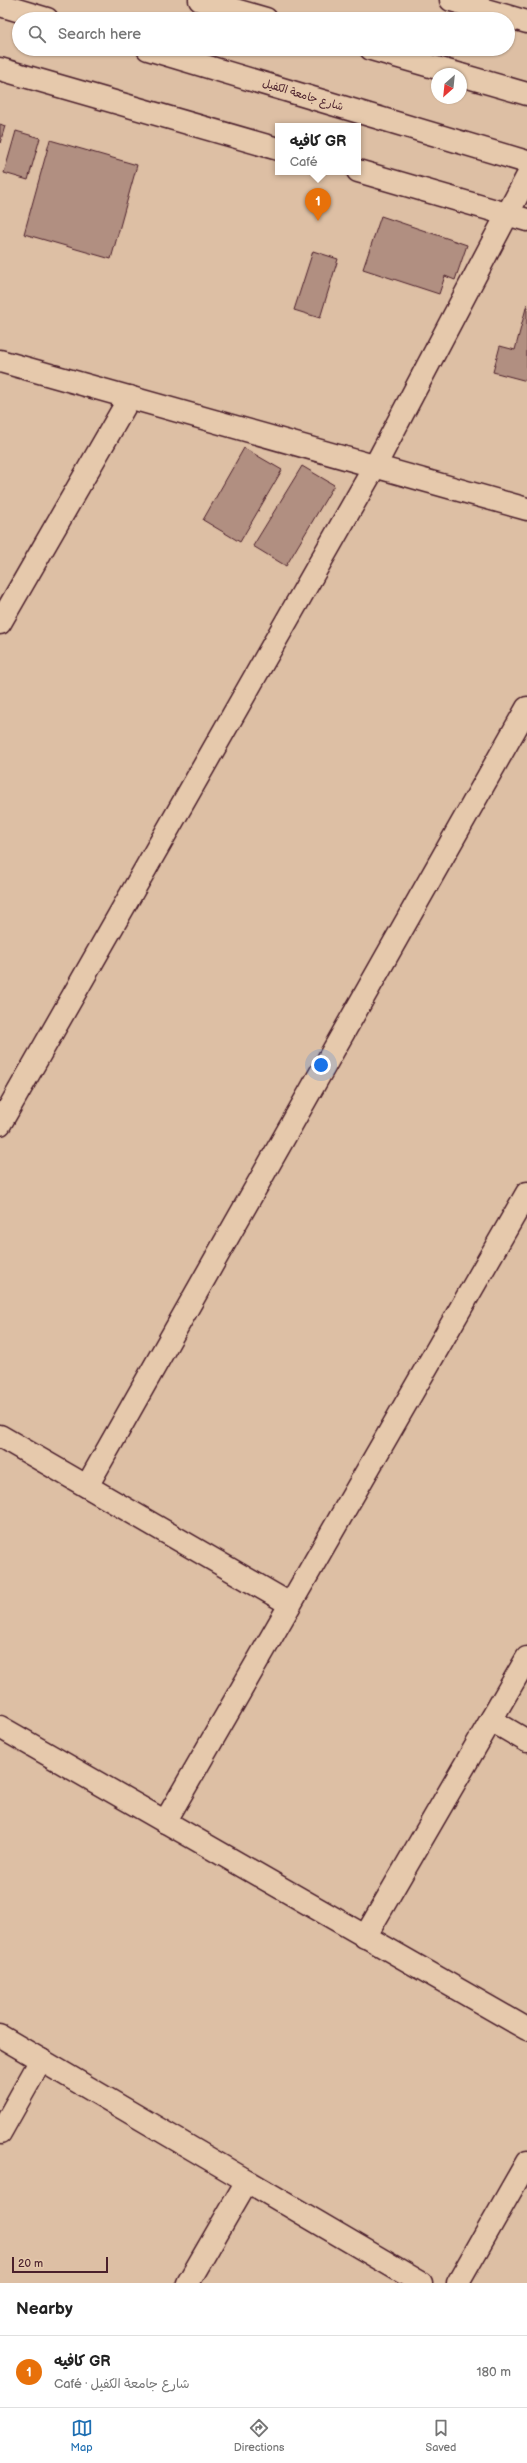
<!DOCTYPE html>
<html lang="en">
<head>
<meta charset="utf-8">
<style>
  :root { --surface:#fff; --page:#f2f2f2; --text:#222; --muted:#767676; --line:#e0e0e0; --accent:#1f6fb2 }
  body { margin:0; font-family:"Balsamiq Sans","Playpen Sans Arabic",sans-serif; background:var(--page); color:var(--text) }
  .compass { position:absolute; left:431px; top:68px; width:36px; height:36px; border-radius:50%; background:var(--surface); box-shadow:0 1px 3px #0004; rotate:207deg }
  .scale { position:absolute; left:12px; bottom:10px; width:96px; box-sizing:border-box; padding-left:4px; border:2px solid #4a1f2b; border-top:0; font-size:11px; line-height:14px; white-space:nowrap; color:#4a1f2b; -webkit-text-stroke:3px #e6c9ac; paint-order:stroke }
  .you { position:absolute; left:321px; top:1065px; width:14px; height:14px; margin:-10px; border:3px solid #fff; border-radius:50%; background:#1a73e8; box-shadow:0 0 0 6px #1a73e833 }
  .badge { display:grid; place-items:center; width:26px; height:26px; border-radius:50%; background:var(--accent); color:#fff; font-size:13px; font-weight:700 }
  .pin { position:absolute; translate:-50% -33px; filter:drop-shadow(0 1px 2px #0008) }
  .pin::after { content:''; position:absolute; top:21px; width:14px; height:12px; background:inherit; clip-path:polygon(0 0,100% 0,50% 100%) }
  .popup { position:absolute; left:275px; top:123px; width:86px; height:52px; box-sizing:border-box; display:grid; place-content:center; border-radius:0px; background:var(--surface); filter:drop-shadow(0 1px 3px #0005); font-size:13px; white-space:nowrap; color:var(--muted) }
  .popup b { font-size:15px; color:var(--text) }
  .popup::after { content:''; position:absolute; left:50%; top:100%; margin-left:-8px; border:8px solid transparent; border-top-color:var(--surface) }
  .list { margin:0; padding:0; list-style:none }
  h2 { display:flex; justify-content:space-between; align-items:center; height:52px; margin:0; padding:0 16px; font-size:17px }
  h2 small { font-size:13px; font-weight:400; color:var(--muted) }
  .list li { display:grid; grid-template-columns:26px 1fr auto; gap:12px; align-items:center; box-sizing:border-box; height:72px; padding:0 16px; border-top:1px solid var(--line) }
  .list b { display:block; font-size:15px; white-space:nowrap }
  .list p { margin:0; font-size:13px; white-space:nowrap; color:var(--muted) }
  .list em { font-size:13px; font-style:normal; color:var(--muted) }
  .icon { flex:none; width:22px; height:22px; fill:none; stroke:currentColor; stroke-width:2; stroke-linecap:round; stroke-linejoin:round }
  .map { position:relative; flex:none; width:527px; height:2283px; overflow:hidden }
  .search { position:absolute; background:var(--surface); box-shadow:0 1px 3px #0004; left:12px; right:12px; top:12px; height:44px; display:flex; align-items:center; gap:10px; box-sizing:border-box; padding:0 14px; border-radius:22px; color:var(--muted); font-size:15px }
  .sheet { height:124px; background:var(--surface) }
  nav { display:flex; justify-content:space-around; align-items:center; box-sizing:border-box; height:56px; border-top:1px solid var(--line); background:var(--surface); font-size:11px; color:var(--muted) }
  nav a { display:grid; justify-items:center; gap:2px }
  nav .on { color:var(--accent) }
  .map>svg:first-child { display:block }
</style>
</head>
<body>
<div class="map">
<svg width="527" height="2283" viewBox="0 0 527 2283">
  <rect width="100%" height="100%" fill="#ddbfa4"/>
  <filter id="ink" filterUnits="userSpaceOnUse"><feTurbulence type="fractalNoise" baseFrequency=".025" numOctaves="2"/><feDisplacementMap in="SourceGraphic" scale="8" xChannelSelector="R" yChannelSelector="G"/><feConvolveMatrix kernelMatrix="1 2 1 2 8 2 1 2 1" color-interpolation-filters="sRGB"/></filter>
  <g filter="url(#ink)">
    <g fill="#b18f81" stroke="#4a1f2b">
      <path d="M0,124L5,126L0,143Z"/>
      <path d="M16,131L40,138L28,180L4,173Z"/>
      <path d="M50,140L137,165L111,259L24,234Z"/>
      <path d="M381,216L467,245L455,280L445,276L439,294L363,269Z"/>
      <path d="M313,251L338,259L320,318L294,310Z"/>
      <path d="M527,304V381L493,372L500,346L515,350Z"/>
      <path d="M244,448L282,470L240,542L203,520Z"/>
      <path d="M302,466L334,485L286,566L253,546Z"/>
    </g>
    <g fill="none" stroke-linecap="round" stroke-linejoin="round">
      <g stroke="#4a1f2b" stroke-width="25">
        <g id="street">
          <path d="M451,0L527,22"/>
          <path d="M0,69L278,149"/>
          <path d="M358,171L527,220"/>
          <path d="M0,361L527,509"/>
          <path d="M0,623L130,397"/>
          <path d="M0,1124L375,466L527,177"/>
          <path d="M0,1436L290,1604"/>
          <path d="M87,1486L527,708"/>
          <path d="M491,1720L527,1741"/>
          <path d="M0,1727L527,2029"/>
          <path d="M165,1822L527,1193"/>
          <path d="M365,1937L527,1658"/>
          <path d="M0,2036L421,2283"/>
          <path d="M0,2133L41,2060"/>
          <path d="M188,2283L247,2181"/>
          <path d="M458,2283L527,2162"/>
        </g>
      </g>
      <g stroke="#4a1f2b" stroke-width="25">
        <g id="secondary">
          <path d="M200,0L266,19"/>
          <path d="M0,5L47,19"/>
          <path d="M148,49L527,162"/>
          <path d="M371,49L458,74"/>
          <path d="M461,75L527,94"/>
        </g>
      </g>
      <use href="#street" stroke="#e6c9ac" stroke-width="22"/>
      <use href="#secondary" stroke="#e6c9ac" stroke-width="22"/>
    </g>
  </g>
  <g text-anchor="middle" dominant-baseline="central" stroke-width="3.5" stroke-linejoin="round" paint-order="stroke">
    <g font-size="11" fill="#4a1f2b" stroke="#e6c9ac">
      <text transform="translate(303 95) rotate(17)">شارع جامعة الكفيل</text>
    </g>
  </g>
</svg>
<svg class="compass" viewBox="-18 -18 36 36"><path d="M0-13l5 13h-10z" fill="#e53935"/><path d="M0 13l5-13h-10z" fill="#767676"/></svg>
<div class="scale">20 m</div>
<div class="you"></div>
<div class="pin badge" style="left:318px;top:221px;background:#e8710a">1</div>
<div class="popup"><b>كافيه GR</b>Café</div>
<div class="search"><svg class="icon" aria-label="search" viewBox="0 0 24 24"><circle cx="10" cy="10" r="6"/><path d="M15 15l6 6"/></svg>Search here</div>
</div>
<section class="sheet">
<h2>Nearby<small></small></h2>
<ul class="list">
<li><span class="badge" style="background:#e8710a">1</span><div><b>كافيه GR</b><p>Café · شارع جامعة الكفيل</p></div><em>180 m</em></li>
</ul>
</section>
<nav>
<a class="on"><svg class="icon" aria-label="map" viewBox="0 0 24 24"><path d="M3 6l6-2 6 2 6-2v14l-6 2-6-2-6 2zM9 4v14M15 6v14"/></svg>Map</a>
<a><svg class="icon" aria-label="directions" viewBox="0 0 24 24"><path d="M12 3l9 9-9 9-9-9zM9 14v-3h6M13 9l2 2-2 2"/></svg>Directions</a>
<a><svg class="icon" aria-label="saved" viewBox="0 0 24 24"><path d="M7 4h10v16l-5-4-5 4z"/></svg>Saved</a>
</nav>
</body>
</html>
